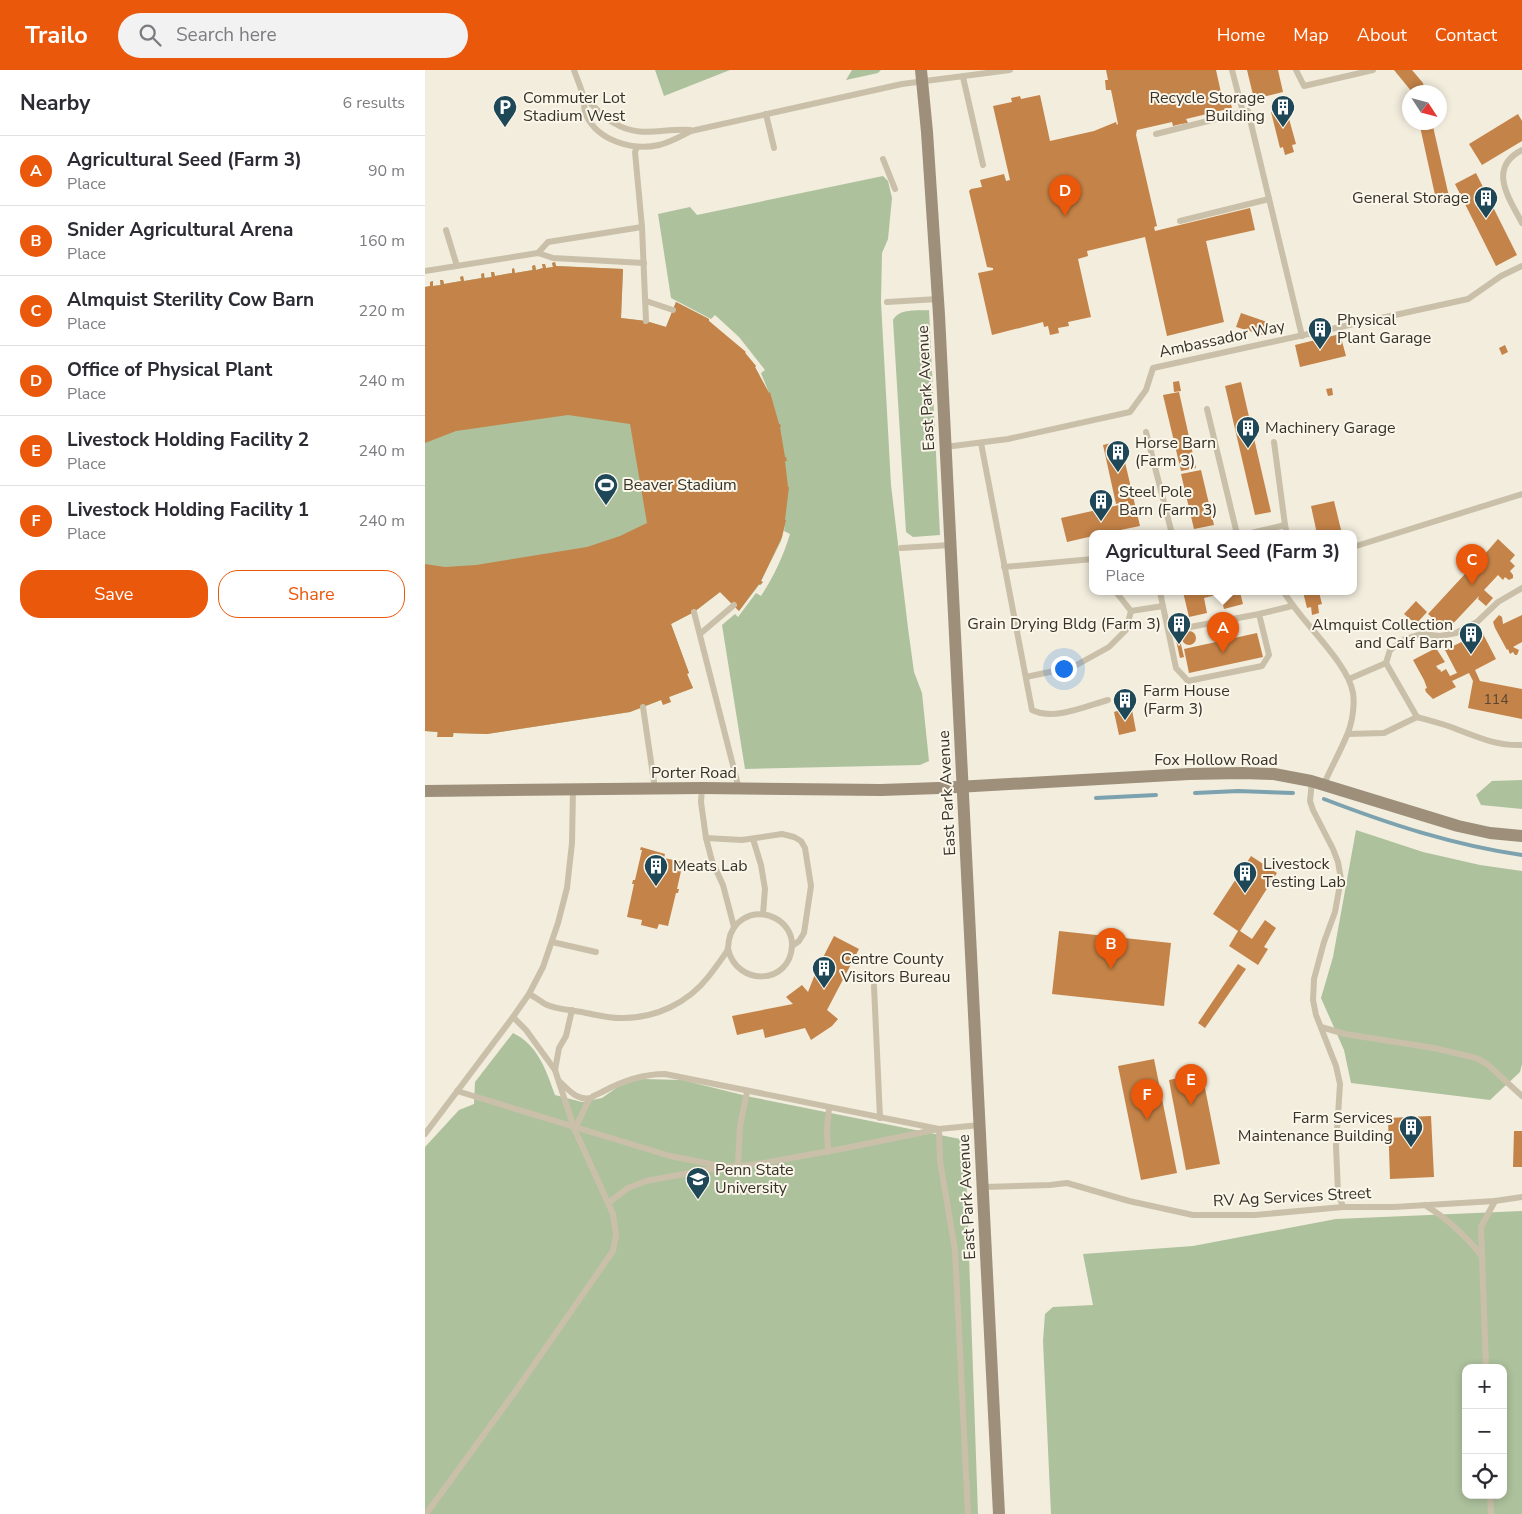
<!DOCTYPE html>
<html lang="en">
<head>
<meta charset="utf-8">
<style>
  :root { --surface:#fff; --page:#f2f2f3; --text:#2b2b33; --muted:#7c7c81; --line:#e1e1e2; --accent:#ea580c }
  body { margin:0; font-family:"Nunito Sans",sans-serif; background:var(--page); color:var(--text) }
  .controls { position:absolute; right:15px; bottom:15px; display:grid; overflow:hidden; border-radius:10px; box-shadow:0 2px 8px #0003 }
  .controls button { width:45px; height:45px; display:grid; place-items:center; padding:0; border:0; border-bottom:1px solid var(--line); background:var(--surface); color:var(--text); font:25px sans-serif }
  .compass { position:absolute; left:977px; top:15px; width:45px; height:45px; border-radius:50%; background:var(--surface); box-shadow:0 2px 8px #0003; rotate:126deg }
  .you { position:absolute; left:638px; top:598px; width:18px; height:18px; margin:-12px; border:4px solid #fff; border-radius:50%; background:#1a73e8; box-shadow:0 0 0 8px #1a73e833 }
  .badge { display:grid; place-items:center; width:32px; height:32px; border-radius:50%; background:var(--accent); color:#fff; font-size:16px; font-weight:700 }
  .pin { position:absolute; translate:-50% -41px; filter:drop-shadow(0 1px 2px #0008) }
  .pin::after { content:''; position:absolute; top:26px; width:18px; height:15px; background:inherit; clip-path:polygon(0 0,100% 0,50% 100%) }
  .popup { position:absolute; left:664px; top:460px; width:268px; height:65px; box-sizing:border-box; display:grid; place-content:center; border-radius:10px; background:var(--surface); filter:drop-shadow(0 1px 4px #0005); font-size:16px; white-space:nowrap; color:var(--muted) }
  .popup b { font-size:19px; color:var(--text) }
  .popup::after { content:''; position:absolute; left:50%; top:100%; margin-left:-10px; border:10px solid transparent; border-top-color:var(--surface) }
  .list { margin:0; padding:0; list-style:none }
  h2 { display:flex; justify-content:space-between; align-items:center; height:65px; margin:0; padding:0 20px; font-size:21px }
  h2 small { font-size:16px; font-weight:400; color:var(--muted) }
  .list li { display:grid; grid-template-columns:32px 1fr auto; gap:15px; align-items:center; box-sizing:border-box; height:70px; padding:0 20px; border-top:1px solid var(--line) }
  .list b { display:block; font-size:19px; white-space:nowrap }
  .list p { margin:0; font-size:16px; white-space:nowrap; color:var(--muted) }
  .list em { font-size:16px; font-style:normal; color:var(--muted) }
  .actions { display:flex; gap:10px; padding:15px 20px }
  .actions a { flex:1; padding:11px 0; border:1px solid var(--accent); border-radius:20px; text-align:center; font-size:18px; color:var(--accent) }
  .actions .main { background:var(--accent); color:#fff }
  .icon { flex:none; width:28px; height:28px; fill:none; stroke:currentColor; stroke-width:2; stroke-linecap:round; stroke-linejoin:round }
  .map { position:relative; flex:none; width:1097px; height:1444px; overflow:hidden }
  header { display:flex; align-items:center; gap:30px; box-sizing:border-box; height:70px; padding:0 25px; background:var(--accent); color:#fff }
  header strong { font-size:24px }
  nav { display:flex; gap:28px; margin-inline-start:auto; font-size:18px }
  .search { width:350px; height:45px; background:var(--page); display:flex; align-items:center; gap:12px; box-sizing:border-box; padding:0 18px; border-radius:28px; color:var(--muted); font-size:19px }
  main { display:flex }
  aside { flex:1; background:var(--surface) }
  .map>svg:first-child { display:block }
</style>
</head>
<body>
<header>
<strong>Trailo</strong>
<div class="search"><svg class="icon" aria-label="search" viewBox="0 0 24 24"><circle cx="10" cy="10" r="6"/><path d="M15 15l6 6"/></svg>Search here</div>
<nav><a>Home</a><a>Map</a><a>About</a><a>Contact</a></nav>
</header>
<main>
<aside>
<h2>Nearby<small>6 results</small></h2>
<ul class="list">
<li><span class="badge">A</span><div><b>Agricultural Seed (Farm 3)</b><p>Place</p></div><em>90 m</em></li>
<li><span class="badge">B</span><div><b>Snider Agricultural Arena</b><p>Place</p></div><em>160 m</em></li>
<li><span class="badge">C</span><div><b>Almquist Sterility Cow Barn</b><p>Place</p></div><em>220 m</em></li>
<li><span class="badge">D</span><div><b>Office of Physical Plant</b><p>Place</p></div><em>240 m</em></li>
<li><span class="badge">E</span><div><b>Livestock Holding Facility 2</b><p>Place</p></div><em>240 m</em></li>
<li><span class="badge">F</span><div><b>Livestock Holding Facility 1</b><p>Place</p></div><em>240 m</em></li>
</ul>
<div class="actions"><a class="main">Save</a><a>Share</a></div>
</aside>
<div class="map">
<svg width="1097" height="1444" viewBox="0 0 1097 1444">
  <rect width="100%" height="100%" fill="#f2eddd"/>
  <g fill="#adc19d" fill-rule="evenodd">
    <path d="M230,0H305L239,26Z"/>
    <path d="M427,0H456L453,3L421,10Z"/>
    <path d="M458,106L463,111L467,128L463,169L457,183L456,232L466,415L483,558L489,602L497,623L504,691L495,695L320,699L297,555L310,544L313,547L331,523L336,526C349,506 358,487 365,464L359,461L360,454L356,471L336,511L338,512L335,515H334L314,541L295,522L269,542L246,554L264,603L262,604L268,618L244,627L246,632L236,630L205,642L62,664L29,663L28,667H13L12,662L0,661V217L5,216V212L8,211V216L15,215V210H18L19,214L36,211L35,207L38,206L39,211L56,208V204L59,203L60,208L66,207V202H69L70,206L87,203V199L89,198L90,203L107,200V196L110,195L111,200L118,198L117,194H120L121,198L128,197L127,193L130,192L131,196L198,199L196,248L221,251L241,257L251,232L255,234L284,249V251L317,280H318L331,296L330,297L344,323L336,303L340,300L314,267L290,245L286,249L246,228L233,144L265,137L272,145Z"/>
    <path d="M504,240L515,465L488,467L481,462L468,250C474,238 493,241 504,240Z"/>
    <path d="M1097,710V739L1056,735L1051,725L1067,711Z"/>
    <path d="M931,760L998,782L1055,795L1097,801V994L1095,1002L1065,1030L926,1013L919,980L896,928L908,887Z"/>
    <path d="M88,963C113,975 121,1000 130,1025L157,1032L177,1028L197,1014L218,1009L257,1010L326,1027L540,1070L553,1444H0V1077L34,1040L49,1034L50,1012Z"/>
    <path d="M1097,1141V1444H626L618,1271L620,1244L628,1237L668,1235L658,1184L768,1176L911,1149ZM1041,1298H1078V1425H1041Z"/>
  </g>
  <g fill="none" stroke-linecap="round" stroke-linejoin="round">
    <g stroke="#7ca1af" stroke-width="4">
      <path d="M770,723L813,721L868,723"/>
      <path d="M671,728L731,725"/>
      <path d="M899,729C964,754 1028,775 1097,785"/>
    </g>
  </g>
  <g fill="#c48348">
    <path d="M681,0H791L797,27L804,26L807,38L761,49L763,53L756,54L748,56L747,52L712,60L711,65L732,156L729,157L730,161L825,138L830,160L781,171L799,252L742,266L720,167L662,181L663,186L653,189L666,247L643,252L644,256L633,258L634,263L625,265L623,256L619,257L618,252L567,265L553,203L568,200V198L562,197L544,121L546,119L557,117L555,110L579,104L581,111L585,110L568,36L587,32L586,28L595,26L596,29L615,25L625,71L669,61L691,52L692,55L693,54L686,20H681L680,10H683Z"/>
    <path d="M822,0H853L858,22L829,29Z"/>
    <path d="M969,0H987L998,13L1000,22H987Z"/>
    <path d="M861,38L871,74L867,75L869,82L860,85L858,77L855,78L846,42Z"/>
    <path d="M1093,44L1097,51V71L1057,95L1044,74Z"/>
    <path d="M994,52H1007L1025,131L1012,134Z"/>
    <path d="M1051,103L1092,185L1071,196L1030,114Z"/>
    <path d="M130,192L131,196L198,199L196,248L221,251L241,257L251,232L284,249V251L321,282L320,283L331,296L330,297L344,323L345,322L354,354H355L356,357H355L360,387H361L362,391H360L363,417H364L360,450H361L357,467L336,511L338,512L335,515L334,514L314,541L295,522L269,542L246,554L264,603L262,604L268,618L244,627L246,632L238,635L236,630L205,642L62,664L28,663V667H12L13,662L0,661V494L20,497L51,495L162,477L195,466L222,453L205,354L143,345L31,361L0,373V217L5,216V212L8,211V216L16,215L15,210H18L19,214L36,211L35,207L38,206L39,211L57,208L56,204L59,203V208L67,207L66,202H69L70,206L87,203V199L89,198L90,203L108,200L107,196L110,195L111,200L118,198L117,194H120L121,198L128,197L127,193Z"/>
    <path d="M816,243L842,252L838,265L811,257Z"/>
    <path d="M915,264L921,286L875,297L870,275Z"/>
    <path d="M1080,275L1083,282L1077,285L1074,278Z"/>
    <path d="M754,311L756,321L749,322L748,312Z"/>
    <path d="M816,312L846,442L830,445L800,316Z"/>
    <path d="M907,318L908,325L903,326L901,319Z"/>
    <path d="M754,322L771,398L756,401L738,325Z"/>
    <path d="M695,371L715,456L676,464H668V466L642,472L636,448L703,433V431L691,434L678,375Z"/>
    <path d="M776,400L789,455L769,459L756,404Z"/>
    <path d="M909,431L917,464H892L886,436Z"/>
    <path d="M1073,469L1090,485L1085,491L1090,496L1085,501L1088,505V508L1084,510L1080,507L1078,510L1073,505L1059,520L1068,528L1061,536L1053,529L1054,526L1022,560L1003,544L1052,491L1045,485L1052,479L1059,485Z"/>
    <path d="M758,522H815L818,534L799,539L795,524L779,528L782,543L764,547Z"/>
    <path d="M878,522H894L897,534L893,535L894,543L887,545L886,537L882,538Z"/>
    <path d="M991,531L1002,542L991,554L979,544Z"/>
    <path d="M1074,545L1077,547L1078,554L1097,545V572L1088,577L1094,580L1092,585H1090L1088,582L1085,584L1083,579L1082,580L1070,558L1068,552Z"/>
    <circle cx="764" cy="568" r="7"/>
    <path d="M1057,562L1071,589L1050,600L1055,611L1097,619V649L1043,638L1048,611L1044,603L1027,611L1031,617L1008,629L1001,622L1000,619L1002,618L999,610L988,590L1011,578L1020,592L1011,596L1014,600L1015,599L1016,602L1021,599L1025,606L1032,603L1020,580Z"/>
    <path d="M832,563L838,587L764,603L759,579Z"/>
    <path d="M750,566H754L759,587L755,588Z"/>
    <path d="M704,624L711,661L694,665L689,642L695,640L693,627Z"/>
    <path d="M216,777L240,784L239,788L258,792L252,819H254L253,823H251L243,856L234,854L232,859L216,855L217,850L202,847L209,814H207L208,810H210L217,780H215Z"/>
    <path d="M826,786L852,803L815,861L827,869L840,850L851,858L839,877L843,879L833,895L804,876L813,861L788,844Z"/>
    <path d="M634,861L746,873L739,936L627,924Z"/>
    <path d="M409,866L434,879L402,940L413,949L407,956L386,970L380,958L340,968L338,959L312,965L307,946L368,934L361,927L377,915L383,922L392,899Z"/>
    <path d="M813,894L821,899L780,958L773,953Z"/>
    <path d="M729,989L752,1103L716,1110L693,996Z"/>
    <path d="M777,1003L795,1094L761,1100L744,1010Z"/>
    <path d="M1006,1046L1009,1107L965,1109L963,1048Z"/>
    <path d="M1089,1061H1097V1097H1088Z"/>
  </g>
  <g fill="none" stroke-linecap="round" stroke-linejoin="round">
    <g stroke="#cac0a9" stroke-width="6">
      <path d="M149,0C152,9 156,17 158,26C160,32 158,39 161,45C173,71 208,81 234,75C246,72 256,66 266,61L477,14L585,0"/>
      <path d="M807,0L818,42"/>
      <path d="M871,0L879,16L948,0"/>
      <path d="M538,7L558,95"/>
      <path d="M159,28C170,36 177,47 189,53C215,69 237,58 265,60"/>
      <path d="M341,44L349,78"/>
      <path d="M731,64L823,41L877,266"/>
      <path d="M212,77L210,82L217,157L221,251"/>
      <path d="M1097,80C1062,98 1084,128 1097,153"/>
      <path d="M458,89L470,119"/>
      <path d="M755,151L844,129"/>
      <path d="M21,160L32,196"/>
      <path d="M113,183L123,172L217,157"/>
      <path d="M0,201L113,183L128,188L219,193"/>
      <path d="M221,231L248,240"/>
      <path d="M462,232L513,229"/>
      <path d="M782,339L812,464"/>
      <path d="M721,362L747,464"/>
      <path d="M556,373L607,640C629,651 661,636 683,630"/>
      <path d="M520,377L583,369L705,342L721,320L728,298L1043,229L1076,206L1097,196"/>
      <path d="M860,455L862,464"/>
      <path d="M822,464L860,455L849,372"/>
      <path d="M928,477L1097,424"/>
      <path d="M476,478L526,475"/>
      <path d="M579,497L668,489"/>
      <path d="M735,522L751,598L763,611L837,596L844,585L834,544L867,536"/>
      <path d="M859,522C876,552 923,592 928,623C930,635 927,654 922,665C915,682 906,698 899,714"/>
      <path d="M706,541L738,536"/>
      <path d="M269,542L314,719"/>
      <path d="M744,561L834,544"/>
      <path d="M275,564L309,535"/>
      <path d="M961,593L965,580L980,569L996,564L1015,566L1031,563L1052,552L1073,532L1097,518"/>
      <path d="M601,607L648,597L684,577L701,560L706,541L691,522"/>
      <path d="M218,637L230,719"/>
      <path d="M992,647C1003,650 1015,653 1026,657C1050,666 1070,676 1097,675"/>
      <path d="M923,664L959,663L992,647L961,593L924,609"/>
      <path d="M887,711L885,731L888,740L908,779L913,792L916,809L910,842L899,872L889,909L888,930L891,945L911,996L915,1014L911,1076L913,1122L918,1137"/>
      <path d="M277,718L276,732L281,768L287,791L298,815L309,857"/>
      <path d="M281,768L317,770L357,764L369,767L376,771L380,778L386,816L379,863L374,871L367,876"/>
      <path d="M328,769L336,795L340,819L338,844"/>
      <path d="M127,872L171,882"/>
      <path d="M449,916L455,1048"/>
      <path d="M104,924C110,927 115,931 120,934C132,940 149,940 161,943C172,945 184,948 195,948C230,949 263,933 284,906C290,898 297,889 302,881C304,877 303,874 304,870C305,862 311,853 318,849C338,836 368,851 367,876C365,915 312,917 303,879"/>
      <path d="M896,957L920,964L1009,978L1051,988L1062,994L1097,1026"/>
      <path d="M130,1000L134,978L141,966L147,940"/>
      <path d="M134,1011C144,1020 152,1031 166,1028"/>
      <path d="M32,1021L245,1086L301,1097L333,1094L421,1078L514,1059L555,1055"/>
      <path d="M149,1058C157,1049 159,1035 166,1028C169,1025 174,1024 177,1022C197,1011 217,1004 240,1004L514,1059L515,1091L530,1180L543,1444"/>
      <path d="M0,1064L88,947L104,924L118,897L133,853L142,818L147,773L148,720"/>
      <path d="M403,1082L402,1060L404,1038"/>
      <path d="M313,1096L315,1056L322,1022"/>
      <path d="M558,1117L625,1115L642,1113L704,1131L768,1145H830L918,1137H969L1070,1131L1097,1127"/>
      <path d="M183,1133L203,1118L221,1111L297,1097"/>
      <path d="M1000,1135C1023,1149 1040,1165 1057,1186"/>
      <path d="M1061,1298L1056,1157L1070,1131"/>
      <path d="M1065,1425L1066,1444"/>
      <path d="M1,1444L92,1319L188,1181L191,1165L188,1144L149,1058L130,1000L101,960L88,947"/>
    </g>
    <g stroke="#9e8f7a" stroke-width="12">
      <path d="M496,0L502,62L514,245L574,1444"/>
      <path d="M0,721L277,718L456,720L514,718L764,704L817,703L849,704L886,711L1033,756L1065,763L1097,766"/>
    </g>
  </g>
  <defs>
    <g id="parking-pin" transform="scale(1.25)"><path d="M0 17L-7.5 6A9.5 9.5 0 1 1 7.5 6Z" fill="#1e4758" stroke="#faf6e9"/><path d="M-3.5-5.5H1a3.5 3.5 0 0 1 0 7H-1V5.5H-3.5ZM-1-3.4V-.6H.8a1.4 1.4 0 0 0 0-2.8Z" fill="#fff"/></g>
    <g id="building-pin" transform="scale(1.25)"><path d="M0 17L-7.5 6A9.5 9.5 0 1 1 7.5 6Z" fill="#1e4758" stroke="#faf6e9"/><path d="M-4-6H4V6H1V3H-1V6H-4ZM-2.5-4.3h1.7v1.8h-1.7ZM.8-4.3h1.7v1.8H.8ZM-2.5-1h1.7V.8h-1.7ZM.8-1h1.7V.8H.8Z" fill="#fff"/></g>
    <g id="stadium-pin" transform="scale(1.25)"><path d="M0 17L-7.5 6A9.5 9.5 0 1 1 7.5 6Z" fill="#1e4758" stroke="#faf6e9"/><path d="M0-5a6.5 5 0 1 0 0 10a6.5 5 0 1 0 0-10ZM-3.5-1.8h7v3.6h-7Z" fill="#fff"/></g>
    <g id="university-pin" transform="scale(1.25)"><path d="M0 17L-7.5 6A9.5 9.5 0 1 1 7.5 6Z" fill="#1e4758" stroke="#faf6e9"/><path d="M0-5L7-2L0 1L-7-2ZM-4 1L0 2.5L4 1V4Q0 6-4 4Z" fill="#fff"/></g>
  </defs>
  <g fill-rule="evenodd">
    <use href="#parking-pin" x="80" y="37"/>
    <use href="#building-pin" x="858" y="37"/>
    <use href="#building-pin" x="1061" y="128"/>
    <use href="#building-pin" x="895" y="259"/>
    <use href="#building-pin" x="823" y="358"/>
    <use href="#building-pin" x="693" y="382"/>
    <use href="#stadium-pin" x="181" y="415"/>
    <use href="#building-pin" x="676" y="431"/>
    <use href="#building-pin" x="754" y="554"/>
    <use href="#building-pin" x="1046" y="564"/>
    <use href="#building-pin" x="700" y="630"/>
    <use href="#building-pin" x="231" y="796"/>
    <use href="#building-pin" x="820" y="803"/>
    <use href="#building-pin" x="399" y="898"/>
    <use href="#building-pin" x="986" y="1057"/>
    <use href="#university-pin" x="273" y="1109"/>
  </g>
  <g text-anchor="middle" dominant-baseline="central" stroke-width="4" stroke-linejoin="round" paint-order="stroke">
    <g font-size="14" fill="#5a4631">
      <text x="1071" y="629">114</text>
    </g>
    <g font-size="16" fill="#373129" stroke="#faf6e9" text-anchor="start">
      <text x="98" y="28">Commuter Lot<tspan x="98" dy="18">Stadium West</tspan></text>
      <text x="840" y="28" text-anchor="end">Recycle Storage<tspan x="840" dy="18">Building</tspan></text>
      <text x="1044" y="128" text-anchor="end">General Storage</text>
      <text x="912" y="250">Physical<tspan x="912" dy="18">Plant Garage</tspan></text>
      <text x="840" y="358">Machinery Garage</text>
      <text x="710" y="373">Horse Barn<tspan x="710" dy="18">(Farm 3)</tspan></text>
      <text x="198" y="415">Beaver Stadium</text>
      <text x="694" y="422">Steel Pole<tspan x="694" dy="18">Barn (Farm 3)</tspan></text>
      <text x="736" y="554" text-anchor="end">Grain Drying Bldg (Farm 3)</text>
      <text x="1028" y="555" text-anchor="end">Almquist Collection<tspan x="1028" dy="18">and Calf Barn</tspan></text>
      <text x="718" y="621">Farm House<tspan x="718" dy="18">(Farm 3)</tspan></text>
      <text x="838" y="794">Livestock<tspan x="838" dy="18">Testing Lab</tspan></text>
      <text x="248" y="796">Meats Lab</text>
      <text x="416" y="889">Centre County<tspan x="416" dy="18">Visitors Bureau</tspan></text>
      <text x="968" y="1048" text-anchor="end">Farm Services<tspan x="968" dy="18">Maintenance Building</tspan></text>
      <text x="290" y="1100">Penn State<tspan x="290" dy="18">University</tspan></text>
    </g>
    <g font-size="16" fill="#373129" stroke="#faf6e9">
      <text transform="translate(797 269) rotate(-12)">Ambassador Way</text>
      <text transform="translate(501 318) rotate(-93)">East Park Avenue</text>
      <text x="791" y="690">Fox Hollow Road</text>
      <text x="269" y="703">Porter Road</text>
      <text transform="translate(522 723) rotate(-93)">East Park Avenue</text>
      <text transform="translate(542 1127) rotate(-93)">East Park Avenue</text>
      <text transform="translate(867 1127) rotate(-3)">RV Ag Services Street</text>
    </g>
  </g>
</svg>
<div class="controls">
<button>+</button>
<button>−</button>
<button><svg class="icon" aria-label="locate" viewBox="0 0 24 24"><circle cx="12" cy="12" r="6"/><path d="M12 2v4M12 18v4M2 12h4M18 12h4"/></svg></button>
</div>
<svg class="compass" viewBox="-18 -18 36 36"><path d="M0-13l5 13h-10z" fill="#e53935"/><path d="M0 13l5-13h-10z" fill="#7c7c81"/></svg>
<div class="you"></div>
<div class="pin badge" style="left:798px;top:583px">A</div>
<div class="popup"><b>Agricultural Seed (Farm 3)</b>Place</div>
<div class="pin badge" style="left:686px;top:899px">B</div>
<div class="pin badge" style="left:1047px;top:515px">C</div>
<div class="pin badge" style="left:640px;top:146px">D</div>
<div class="pin badge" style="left:766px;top:1035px">E</div>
<div class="pin badge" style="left:722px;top:1050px">F</div>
</div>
</main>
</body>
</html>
